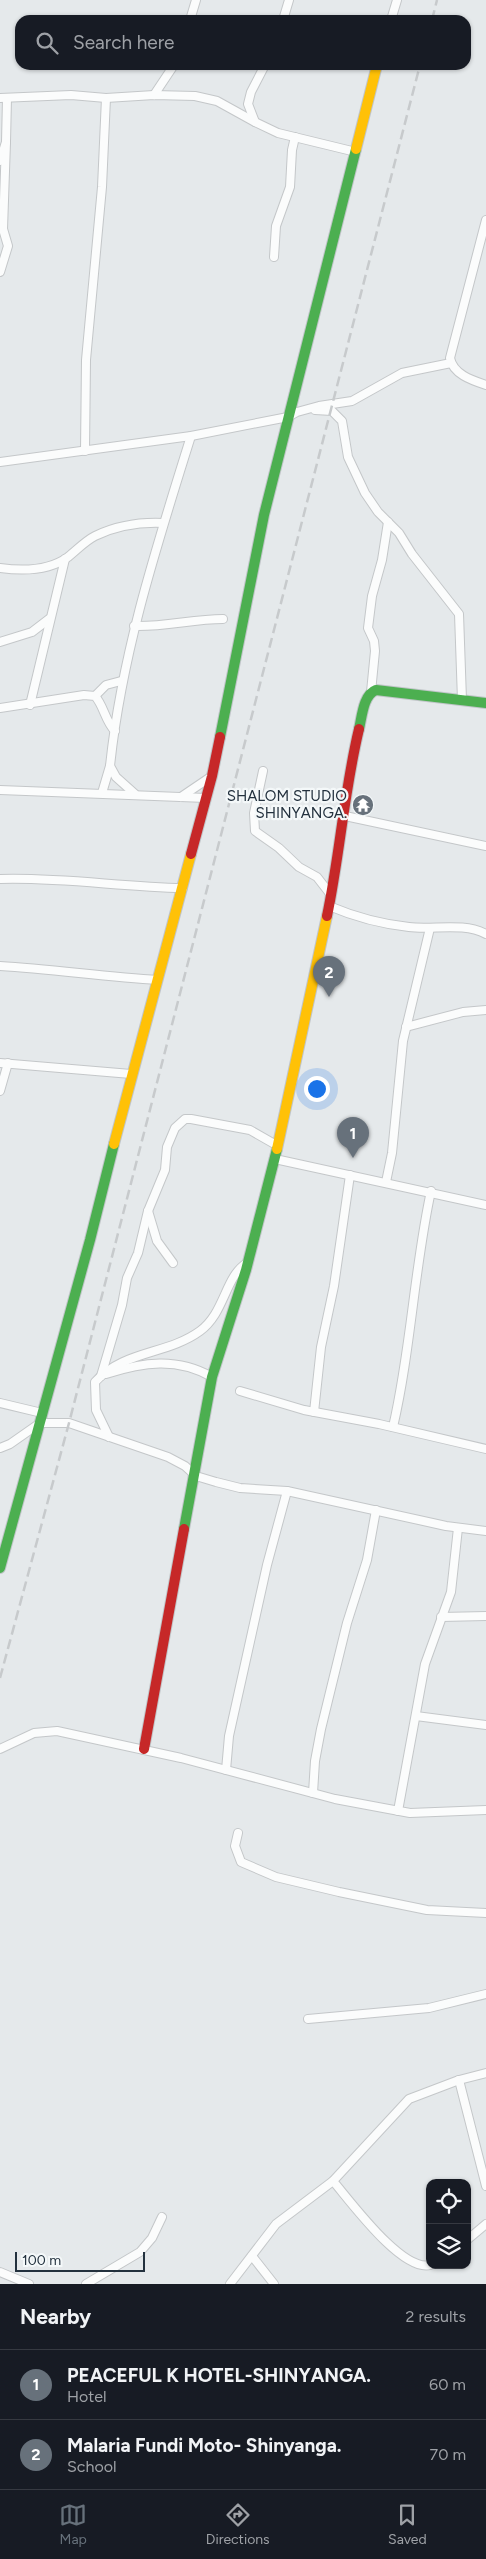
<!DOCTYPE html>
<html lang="en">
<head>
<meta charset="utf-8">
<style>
  :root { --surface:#171b24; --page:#242831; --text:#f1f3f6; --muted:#9ea1a6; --line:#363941; --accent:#67717b }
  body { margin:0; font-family:Figtree,sans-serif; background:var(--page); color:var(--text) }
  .controls { position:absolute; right:15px; bottom:15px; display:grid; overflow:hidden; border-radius:10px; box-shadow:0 1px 4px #0004 }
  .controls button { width:45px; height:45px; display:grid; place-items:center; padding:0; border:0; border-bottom:1px solid var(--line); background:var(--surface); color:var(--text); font:25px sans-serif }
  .scale { position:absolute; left:15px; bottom:12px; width:130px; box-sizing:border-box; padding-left:5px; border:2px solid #23313e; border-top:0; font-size:14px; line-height:18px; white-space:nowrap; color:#23313e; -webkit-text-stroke:4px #f4f8f9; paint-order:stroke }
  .you { position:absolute; left:316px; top:1088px; width:18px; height:18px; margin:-12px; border:4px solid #fff; border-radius:50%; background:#1a73e8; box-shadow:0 0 0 8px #1a73e833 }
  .badge { display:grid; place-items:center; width:32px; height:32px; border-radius:50%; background:var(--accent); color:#fff; font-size:16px; font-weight:700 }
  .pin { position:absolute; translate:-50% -41px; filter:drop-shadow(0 1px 2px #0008) }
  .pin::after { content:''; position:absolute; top:26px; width:18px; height:15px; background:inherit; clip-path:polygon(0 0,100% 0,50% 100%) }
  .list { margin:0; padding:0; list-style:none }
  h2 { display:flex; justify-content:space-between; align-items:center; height:65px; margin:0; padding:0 20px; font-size:21px }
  h2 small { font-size:16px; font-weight:400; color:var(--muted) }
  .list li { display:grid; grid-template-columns:32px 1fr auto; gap:15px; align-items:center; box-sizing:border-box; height:70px; padding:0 20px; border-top:1px solid var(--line) }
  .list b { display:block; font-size:19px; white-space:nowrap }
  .list p { margin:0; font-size:16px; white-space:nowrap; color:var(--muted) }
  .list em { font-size:16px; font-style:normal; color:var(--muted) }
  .icon { flex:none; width:28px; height:28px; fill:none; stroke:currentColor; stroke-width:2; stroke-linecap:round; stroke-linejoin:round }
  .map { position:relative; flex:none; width:486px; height:2284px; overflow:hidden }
  .search { position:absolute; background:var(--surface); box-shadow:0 1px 4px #0004; left:15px; right:15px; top:15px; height:55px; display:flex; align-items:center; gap:12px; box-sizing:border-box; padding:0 18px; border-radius:15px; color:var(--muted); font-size:19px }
  .sheet { height:205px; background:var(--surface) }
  nav { display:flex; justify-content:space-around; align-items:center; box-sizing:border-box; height:70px; border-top:1px solid var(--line); background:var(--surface); font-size:14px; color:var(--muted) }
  nav a { display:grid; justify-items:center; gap:2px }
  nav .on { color:var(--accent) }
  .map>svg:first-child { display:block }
</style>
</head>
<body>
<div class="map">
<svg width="486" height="2284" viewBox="0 0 486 2284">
  <rect width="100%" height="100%" fill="#e5e9eb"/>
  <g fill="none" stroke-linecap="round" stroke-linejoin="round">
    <g stroke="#c4c7c9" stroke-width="10">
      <g id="street">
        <path d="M190,20L196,0"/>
        <path d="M283,20L289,0"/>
        <path d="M391,20L397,0"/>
        <path d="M265,65L251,92L248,104L255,122L278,133L356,152"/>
        <path d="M154,95L174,65"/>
        <path d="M0,98L71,95L106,98L154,95L195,96L217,101L255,122"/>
        <path d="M0,161L6,142L7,98"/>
        <path d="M486,220L450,358C453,374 471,380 486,385"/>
        <path d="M274,257L276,226L290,187L292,150L295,137"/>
        <path d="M0,272L8,246L3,229L6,142"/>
        <path d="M315,410L332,411L342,421L348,457L365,493L378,512L399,533L412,554L459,614L462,700"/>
        <path d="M85,451L86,360L102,187L106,98"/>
        <path d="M0,462L191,436L288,417L297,412L319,406L352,401L402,373L451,363"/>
        <path d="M0,568C22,571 49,571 68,557C77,550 85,541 95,536C118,525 139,522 163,523"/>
        <path d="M134,626C165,627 193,619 223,619"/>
        <path d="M0,642L32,632L49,619"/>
        <path d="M371,692L375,651L374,641L368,628L372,596L382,560L388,522"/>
        <path d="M95,696L106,685L121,681"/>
        <path d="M30,705L65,559"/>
        <path d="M0,708L84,695L95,696C104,706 105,721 115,731"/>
        <path d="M263,771L254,813L255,831L279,848L299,867L317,877L331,895"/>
        <path d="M0,790L206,798"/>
        <path d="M102,793L110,766"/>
        <path d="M135,794L116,777L110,766C122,652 157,545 191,436"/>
        <path d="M181,797L212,776"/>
        <path d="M345,816L486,846"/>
        <path d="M0,879C61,877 122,887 183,888"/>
        <path d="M329,906C355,917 381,924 409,927C434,930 463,922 486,934"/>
        <path d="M0,966C53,969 105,977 158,980"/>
        <path d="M406,1027L463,1012L486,1010"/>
        <path d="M0,1063L131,1074"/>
        <path d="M0,1091L8,1063"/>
        <path d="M275,1159L486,1205"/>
        <path d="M386,1182L392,1153L403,1041L430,928"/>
        <path d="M148,1211L157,1241L173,1263"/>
        <path d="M106,1374C143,1362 177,1357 212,1377"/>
        <path d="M101,1376L122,1305L127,1278L138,1253L148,1211L165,1170L167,1147L175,1128L185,1119H191L250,1130L278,1146"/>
        <path d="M240,1391L304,1410L379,1424L486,1449"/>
        <path d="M0,1403L42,1413"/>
        <path d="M314,1412L321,1347L334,1286L350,1175"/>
        <path d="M393,1427C411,1350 414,1269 431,1191"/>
        <path d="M109,1437L96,1410L95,1382C124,1350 167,1355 200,1331C225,1313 225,1276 247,1263"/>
        <path d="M0,1448L10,1444L40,1423H69L168,1457L185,1466L196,1476L216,1482L240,1488L287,1491L446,1526L486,1531"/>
        <path d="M441,1617L486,1616"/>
        <path d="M416,1716L486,1725"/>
        <path d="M0,1749L34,1733L57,1731L181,1758L335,1799L410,1813L486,1810"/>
        <path d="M226,1770L229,1736L267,1565L287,1491"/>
        <path d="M313,1793L315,1761L321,1729L347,1623L367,1560L376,1510"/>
        <path d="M398,1811L425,1664L451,1592L458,1528"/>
        <path d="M238,1833L235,1846L241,1862L276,1877L339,1892L427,1910L486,1913"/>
        <path d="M308,2019L429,2008L486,1994"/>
        <path d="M459,2080L486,2186"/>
        <path d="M333,2181C351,2202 402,2272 430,2265"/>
        <path d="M467,2240L486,2224"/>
        <path d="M252,2256L274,2284"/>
        <path d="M0,2272L29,2284"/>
        <path d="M86,2284L140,2252L152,2238L162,2217"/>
        <path d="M230,2284L276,2224L333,2181L409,2099L459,2080L486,2073"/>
      </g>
    </g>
    <g stroke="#c0c5c8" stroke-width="12">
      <g id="fast">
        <path d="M359,729C362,717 363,695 376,690L486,703"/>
        <path d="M220,737L264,515L356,149"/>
        <path d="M184,1529L212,1377L246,1270L277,1149"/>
        <path d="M0,1568L90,1240L114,1144"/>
      </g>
    </g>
    <g stroke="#c0c5c8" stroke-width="12">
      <g id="slow">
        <path d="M356,149L377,65"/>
        <path d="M114,1144L191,854"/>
        <path d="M277,1149L327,916"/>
      </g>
    </g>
    <g stroke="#c0c5c8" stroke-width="12">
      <g id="jam">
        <path d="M191,854L212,776L220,737"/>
        <path d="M327,916C340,854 344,791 359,729"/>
        <path d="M144,1749L184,1529"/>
      </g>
    </g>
    <use href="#street" stroke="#fbfcfc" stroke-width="8"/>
    <use href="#fast" stroke="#4caf50" stroke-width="10"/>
    <use href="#slow" stroke="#ffc107" stroke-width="10"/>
    <use href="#jam" stroke="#c62828" stroke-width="10"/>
    <g stroke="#c7cacc" stroke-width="2.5" stroke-dasharray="10 5" stroke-linecap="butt">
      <path d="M432,20L437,0"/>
      <path d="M0,1678L69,1423L420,65"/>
    </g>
  </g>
  <defs>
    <g id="temple-disc" transform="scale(1.125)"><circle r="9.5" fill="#67717b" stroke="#f4f8f9"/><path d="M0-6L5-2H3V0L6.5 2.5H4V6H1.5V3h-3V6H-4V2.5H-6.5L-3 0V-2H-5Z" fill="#fff"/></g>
  </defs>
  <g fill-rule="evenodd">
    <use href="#temple-disc" x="363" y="805"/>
  </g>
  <g text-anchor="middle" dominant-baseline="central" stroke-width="4.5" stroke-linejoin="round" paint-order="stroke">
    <g font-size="15" fill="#23313e" stroke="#f4f8f9" text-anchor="end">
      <text x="347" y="796">SHALOM STUDIO<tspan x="347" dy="17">SHINYANGA.</tspan></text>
    </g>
  </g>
</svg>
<div class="controls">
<button><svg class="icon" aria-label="locate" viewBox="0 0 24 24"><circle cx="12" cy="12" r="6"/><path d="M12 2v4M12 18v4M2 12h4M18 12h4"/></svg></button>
<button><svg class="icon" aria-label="layers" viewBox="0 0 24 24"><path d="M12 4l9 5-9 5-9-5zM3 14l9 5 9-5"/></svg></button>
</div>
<div class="scale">100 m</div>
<div class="you"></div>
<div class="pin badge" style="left:353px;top:1158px">1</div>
<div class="pin badge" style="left:329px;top:997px">2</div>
<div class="search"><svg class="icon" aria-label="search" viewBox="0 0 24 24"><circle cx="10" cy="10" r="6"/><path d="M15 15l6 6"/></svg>Search here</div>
</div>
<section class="sheet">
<h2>Nearby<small>2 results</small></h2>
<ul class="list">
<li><span class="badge">1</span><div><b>PEACEFUL K HOTEL-SHINYANGA.</b><p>Hotel</p></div><em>60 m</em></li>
<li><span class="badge">2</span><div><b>Malaria Fundi Moto- Shinyanga.</b><p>School</p></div><em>70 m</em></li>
</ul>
</section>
<nav>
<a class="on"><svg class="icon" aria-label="map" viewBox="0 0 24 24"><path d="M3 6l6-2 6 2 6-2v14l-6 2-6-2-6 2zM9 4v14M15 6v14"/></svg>Map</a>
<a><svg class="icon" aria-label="directions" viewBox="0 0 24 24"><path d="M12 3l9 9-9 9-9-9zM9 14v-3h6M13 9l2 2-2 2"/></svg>Directions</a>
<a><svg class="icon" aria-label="saved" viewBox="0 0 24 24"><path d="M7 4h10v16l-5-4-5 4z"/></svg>Saved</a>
</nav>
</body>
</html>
